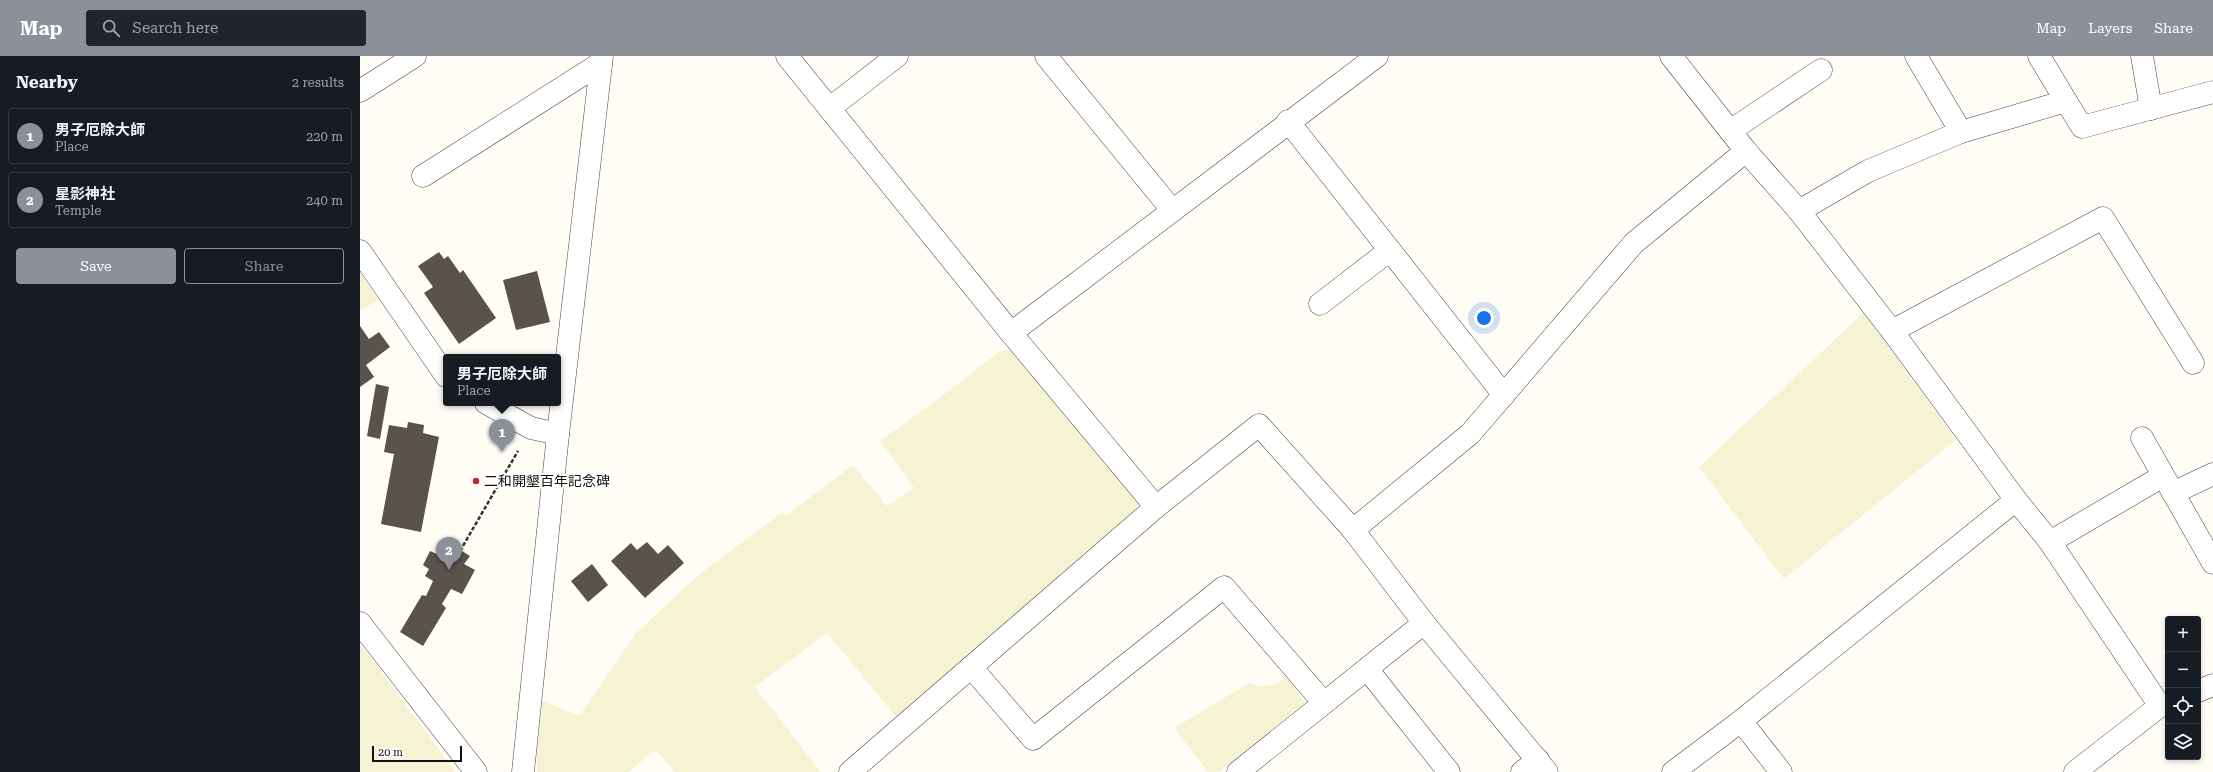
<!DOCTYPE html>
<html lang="en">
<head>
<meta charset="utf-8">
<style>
  :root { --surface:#171b24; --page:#20242c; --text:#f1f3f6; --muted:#9ea1a6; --line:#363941; --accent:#8c9099 }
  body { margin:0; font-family:"Roboto Serif","Noto Sans JP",serif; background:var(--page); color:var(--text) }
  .controls { position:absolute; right:12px; bottom:12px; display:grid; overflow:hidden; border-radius:4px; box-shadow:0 2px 6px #0003 }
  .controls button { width:36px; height:36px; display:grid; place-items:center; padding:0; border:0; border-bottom:1px solid var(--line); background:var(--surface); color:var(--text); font:20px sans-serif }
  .scale { position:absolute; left:12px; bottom:10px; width:90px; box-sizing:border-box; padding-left:4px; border:2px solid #111; border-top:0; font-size:11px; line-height:14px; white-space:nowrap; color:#111; -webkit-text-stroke:3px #fff; paint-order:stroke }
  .you { position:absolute; left:1124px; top:262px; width:14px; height:14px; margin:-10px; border:3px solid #fff; border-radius:50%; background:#1a73e8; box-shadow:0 0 0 6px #1a73e833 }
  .badge { display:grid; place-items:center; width:26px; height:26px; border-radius:50%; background:var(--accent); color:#fff; font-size:13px; font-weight:700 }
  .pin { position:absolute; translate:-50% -33px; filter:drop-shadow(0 1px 2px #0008) }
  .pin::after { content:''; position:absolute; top:21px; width:14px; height:12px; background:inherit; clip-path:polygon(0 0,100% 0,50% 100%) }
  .popup { position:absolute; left:83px; top:298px; width:118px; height:52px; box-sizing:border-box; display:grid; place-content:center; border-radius:4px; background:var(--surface); filter:drop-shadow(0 1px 3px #0005); font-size:13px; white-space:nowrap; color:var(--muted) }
  .popup b { font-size:15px; color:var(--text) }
  .popup::after { content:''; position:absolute; left:50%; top:100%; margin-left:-8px; border:8px solid transparent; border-top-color:var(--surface) }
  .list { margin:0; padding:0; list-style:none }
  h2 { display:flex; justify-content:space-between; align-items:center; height:52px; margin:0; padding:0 16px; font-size:17px }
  h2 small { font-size:13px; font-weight:400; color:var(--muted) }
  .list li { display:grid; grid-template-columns:26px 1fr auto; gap:12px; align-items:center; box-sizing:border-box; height:56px; margin:0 8px 8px; padding:0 8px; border:1px solid var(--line); border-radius:4px }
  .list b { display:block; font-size:15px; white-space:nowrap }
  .list p { margin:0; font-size:13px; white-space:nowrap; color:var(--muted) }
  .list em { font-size:13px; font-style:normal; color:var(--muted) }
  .actions { display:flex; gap:8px; padding:12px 16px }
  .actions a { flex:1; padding:9px 0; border:1px solid var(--accent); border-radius:4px; text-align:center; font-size:14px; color:var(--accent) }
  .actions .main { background:var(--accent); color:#fff }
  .icon { flex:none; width:22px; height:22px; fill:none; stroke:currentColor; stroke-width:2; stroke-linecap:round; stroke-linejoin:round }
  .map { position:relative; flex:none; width:1853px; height:716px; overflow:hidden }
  header { display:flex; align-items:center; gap:24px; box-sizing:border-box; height:56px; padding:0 20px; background:var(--accent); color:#fff }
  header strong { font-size:19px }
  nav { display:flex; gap:22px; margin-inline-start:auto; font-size:14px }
  .search { width:280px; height:36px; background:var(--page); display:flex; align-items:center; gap:10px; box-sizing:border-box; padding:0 14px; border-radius:4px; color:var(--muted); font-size:15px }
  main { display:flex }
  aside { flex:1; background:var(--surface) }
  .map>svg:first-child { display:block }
</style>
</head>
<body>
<header>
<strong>Map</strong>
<div class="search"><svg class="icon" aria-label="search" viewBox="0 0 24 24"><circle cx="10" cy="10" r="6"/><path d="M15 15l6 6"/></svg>Search here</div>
<nav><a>Map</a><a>Layers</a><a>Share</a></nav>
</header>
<main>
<aside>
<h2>Nearby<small>2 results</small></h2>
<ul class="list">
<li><span class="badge">1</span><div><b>男子厄除大師</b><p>Place</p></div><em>220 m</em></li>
<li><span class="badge">2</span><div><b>星影神社</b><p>Temple</p></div><em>240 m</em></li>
</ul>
<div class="actions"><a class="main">Save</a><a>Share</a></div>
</aside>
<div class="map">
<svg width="1853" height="716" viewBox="0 0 1853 716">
  <rect width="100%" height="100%" fill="#fffdf5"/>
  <g fill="#f6f3d4">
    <path d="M0,216L18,244L0,255Z"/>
    <path d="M1504,256L1596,384L1424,523L1339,411Z"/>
    <path d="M652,292L779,445L776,458L537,662L467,577L395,631L461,716H315L296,694L268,716H177V692L183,645L219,660L277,576L342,516L423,456L425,460L493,409L527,450L554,432L520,385L570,349L639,296Z"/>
    <path d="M0,588L96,716H0Z"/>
    <path d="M926,621L945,647L859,716H848L814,672L889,627L901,631L918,627Z"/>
  </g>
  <g fill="#5a524d">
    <path d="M79,196L84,203L88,200L100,217L103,214L136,262L99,288L64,237L73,231L58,210Z"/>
    <path d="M177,215L190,266L156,274L143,224Z"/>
    <path d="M0,270L9,283L19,276L30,291L6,309L14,321L0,331Z"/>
    <path d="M16,328L29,331L20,383L7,380Z"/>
    <path d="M48,366L64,369L63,377L79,381L61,476L21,468L34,398L24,396L29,369L47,372Z"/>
    <path d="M287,486L298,498L308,489L324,507L285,542L251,505L271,487L277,494Z"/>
    <path d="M92,489L110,500L104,508L115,514L102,538L91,533L82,548L86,552L63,590L40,576L62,539L66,540L73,525L65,520L69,513L63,509L70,495L77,498L80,494L88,497Z"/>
    <path d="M232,508L248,529L228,546L211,525Z"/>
  </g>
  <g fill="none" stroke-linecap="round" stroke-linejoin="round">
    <g stroke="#444" stroke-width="23">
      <g id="minor">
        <path d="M427,0L651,277L796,451"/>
        <path d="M686,0L812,154"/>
        <path d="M1311,0L1386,95L1439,155L1532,275L1656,444L1690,486L1800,650"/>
        <path d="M1556,0L1601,76"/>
        <path d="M1679,0L1706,45"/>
        <path d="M1782,0L1791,53"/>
        <path d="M0,35L55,0"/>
        <path d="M470,52L537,0"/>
        <path d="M928,65L1144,339"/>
        <path d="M1370,75L1461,14"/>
        <path d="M63,120L241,7"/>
        <path d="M1439,155L1508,115L1601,76L1706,45L1722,71L1853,36"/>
        <path d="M0,195L86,320"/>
        <path d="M960,248L1030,194"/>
        <path d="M1532,275L1743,162L1833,307"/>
        <path d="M651,277L1017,0"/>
        <path d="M126,347L171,372L198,378"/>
        <path d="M1782,382L1853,507"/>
        <path d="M1813,437L1853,418"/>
        <path d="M993,474L1110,378L1274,187L1386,95"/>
        <path d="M1690,486L1803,420"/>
        <path d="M0,567L116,716"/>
        <path d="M611,611L673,683L864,531L964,647"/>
        <path d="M1007,613L1089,716"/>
        <path d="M1838,635L1853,629"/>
        <path d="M1381,665L1421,716"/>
        <path d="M163,716L198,378L242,0"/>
        <path d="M490,716L796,451L899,369L993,474L1064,567L1187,716"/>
        <path d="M878,716L1064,567"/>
        <path d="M1162,716L1178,704"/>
        <path d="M1313,716L1381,665L1656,444"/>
        <path d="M1715,716L1800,650L1808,647"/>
      </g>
    </g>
    <path stroke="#333" stroke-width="2.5" stroke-dasharray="4 2" stroke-linecap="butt" d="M100,495L158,395"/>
    <use href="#minor" stroke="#fff" stroke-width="22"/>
  </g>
  <circle fill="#c4262e" stroke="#fff" stroke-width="1.5" cx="116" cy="425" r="4"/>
  <g text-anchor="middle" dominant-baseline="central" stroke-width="4" stroke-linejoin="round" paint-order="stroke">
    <g font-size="14" fill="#111" stroke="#fff" text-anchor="start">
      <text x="124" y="425">二和開墾百年記念碑</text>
    </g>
  </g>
</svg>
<div class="controls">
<button>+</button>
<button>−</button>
<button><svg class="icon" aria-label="locate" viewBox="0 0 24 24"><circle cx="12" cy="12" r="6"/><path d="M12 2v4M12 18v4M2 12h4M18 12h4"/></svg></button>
<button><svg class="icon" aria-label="layers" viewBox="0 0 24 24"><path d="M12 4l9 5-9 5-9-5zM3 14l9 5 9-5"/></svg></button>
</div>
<div class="scale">20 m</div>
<div class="you"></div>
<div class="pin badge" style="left:142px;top:396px">1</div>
<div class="popup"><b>男子厄除大師</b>Place</div>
<div class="pin badge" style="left:89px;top:514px">2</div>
</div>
</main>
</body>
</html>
